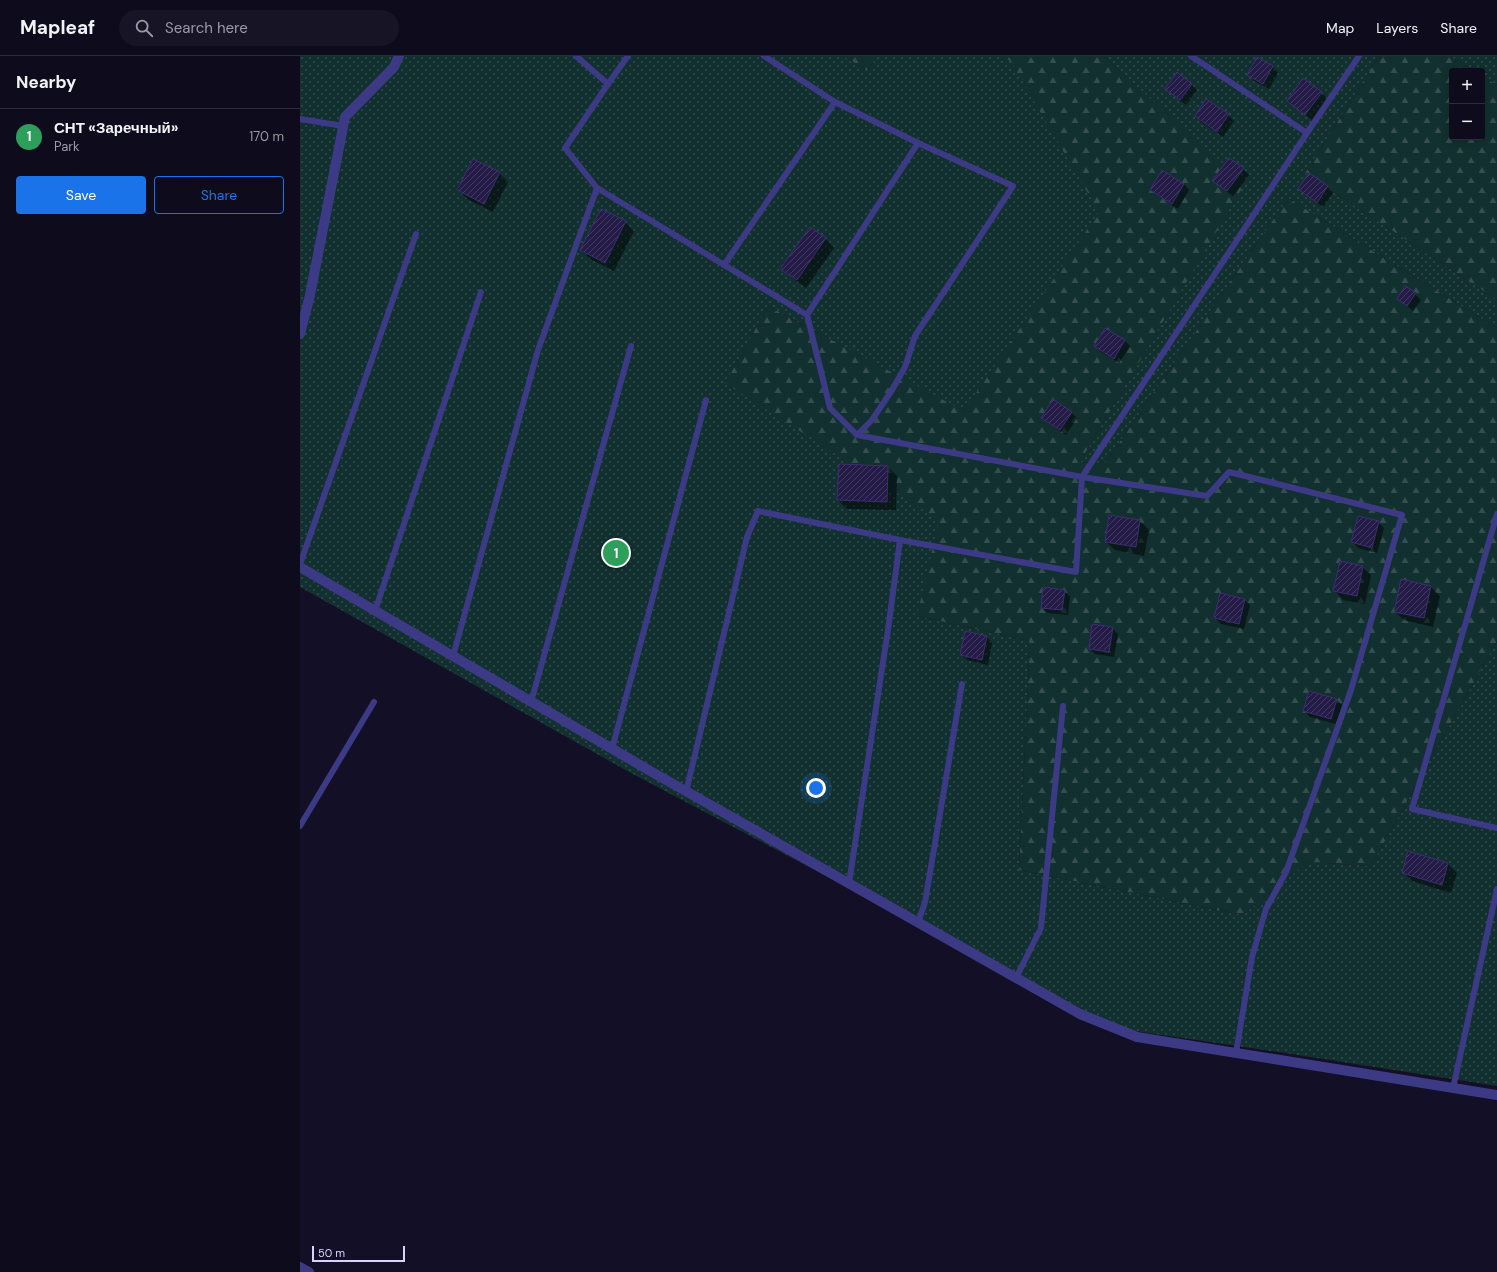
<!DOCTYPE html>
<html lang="en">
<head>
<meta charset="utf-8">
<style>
  :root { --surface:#0e0b1c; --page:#171425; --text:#f1f3f6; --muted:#9b9ba3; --line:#2e2b3b; --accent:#1a73e8 }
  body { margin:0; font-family:"DM Sans",sans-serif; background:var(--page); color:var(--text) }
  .controls { position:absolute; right:12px; top:12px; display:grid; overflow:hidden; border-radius:4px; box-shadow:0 2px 10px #0003 }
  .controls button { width:36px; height:36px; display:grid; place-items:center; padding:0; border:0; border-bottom:1px solid var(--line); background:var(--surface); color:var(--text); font:20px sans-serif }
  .scale { position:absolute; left:12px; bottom:10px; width:93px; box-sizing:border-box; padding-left:4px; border:2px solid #d9d4ff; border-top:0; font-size:11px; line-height:14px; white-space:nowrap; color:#d9d4ff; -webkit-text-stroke:3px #130f26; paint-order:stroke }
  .you { position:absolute; left:516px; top:732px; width:14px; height:14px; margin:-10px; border:3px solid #fff; border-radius:50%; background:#1a73e8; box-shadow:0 0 0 6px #1a73e833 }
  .badge { display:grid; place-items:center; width:26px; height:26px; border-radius:50%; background:var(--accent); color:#fff; font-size:13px; font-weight:700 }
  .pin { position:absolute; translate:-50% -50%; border:2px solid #fff; box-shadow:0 1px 4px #0006 }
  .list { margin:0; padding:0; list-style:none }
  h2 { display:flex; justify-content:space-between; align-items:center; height:52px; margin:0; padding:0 16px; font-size:17px }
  h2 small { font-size:13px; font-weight:400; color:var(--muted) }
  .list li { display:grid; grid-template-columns:26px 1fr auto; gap:12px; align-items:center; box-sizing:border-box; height:56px; padding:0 16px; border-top:1px solid var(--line) }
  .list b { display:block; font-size:15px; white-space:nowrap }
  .list p { margin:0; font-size:13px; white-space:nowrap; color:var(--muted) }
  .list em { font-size:13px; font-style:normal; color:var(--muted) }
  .actions { display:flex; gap:8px; padding:12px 16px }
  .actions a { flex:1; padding:9px 0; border:1px solid var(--accent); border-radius:4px; text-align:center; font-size:14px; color:var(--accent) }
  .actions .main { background:var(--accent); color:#fff }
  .icon { flex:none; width:22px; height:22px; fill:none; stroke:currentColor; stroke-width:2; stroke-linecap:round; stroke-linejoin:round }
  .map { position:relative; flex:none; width:1197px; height:1216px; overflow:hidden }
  header { display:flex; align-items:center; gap:24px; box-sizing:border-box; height:56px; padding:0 20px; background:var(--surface); border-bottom:1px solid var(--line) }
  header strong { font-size:19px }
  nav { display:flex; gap:22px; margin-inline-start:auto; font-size:14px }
  .search { width:280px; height:36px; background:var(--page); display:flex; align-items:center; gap:10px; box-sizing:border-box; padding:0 14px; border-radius:22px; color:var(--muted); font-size:15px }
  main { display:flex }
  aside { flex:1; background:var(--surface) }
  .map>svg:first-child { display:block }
</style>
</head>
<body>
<header>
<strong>Mapleaf</strong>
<div class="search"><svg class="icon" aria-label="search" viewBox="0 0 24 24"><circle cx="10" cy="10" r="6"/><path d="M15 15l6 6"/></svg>Search here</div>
<nav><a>Map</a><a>Layers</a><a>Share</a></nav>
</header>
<main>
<aside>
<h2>Nearby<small></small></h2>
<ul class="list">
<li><span class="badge" style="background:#2e9e5b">1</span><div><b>СНТ «Заречный»</b><p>Park</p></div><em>170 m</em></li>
</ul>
<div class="actions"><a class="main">Save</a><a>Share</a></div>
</aside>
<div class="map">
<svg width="1197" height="1216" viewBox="0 0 1197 1216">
  <defs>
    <pattern id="forest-firs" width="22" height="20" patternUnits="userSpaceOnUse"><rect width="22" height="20" fill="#12302f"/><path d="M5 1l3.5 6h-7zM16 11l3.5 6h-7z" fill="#344d4e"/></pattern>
    <pattern id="garden-dots" width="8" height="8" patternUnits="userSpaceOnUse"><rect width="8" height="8" fill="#12302f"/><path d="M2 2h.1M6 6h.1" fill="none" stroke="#344d4e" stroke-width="1.8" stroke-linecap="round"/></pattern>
    <pattern id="building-hatch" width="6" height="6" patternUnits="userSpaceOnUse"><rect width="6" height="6" fill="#241b47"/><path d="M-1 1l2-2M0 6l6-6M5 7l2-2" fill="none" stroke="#433b63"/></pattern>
  </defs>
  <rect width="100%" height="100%" fill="#130f26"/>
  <g fill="url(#forest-firs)">
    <path d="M543,0H577L568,15Z"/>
    <path d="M701,0H803L946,127L780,406L805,407L988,142L1197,272V585L1071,810L1008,806L943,859L719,814L730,585L617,560L425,327L468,250L665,355L711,6Z"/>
    <path d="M1079,0H1150L1174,15H1152V81H1182V20L1197,29V244L1005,117Z"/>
  </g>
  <g fill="url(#garden-dots)">
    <path d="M0,0H543L568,15L577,0H701L711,6L799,156L664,355L468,250L425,327L639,464L617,560L730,585L719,814L943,859L1008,806L1071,810L1197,585V1030L958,993L814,972L329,716L0,531Z"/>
    <path d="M803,0H1079L1005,117L1197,244V272L988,142L805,407L780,406L945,127Z"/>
    <path d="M1150,0H1197V29L1182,20V15H1174Z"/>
  </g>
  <g fill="#0007">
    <path d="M957,3L973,11L978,17L969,33L954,25L948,19Z"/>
    <path d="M891,28L897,34L886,49L866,33Z"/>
    <path d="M1021,37L1027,42L1012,64L988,45Z"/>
    <path d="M907,44L928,59L934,65L923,81L901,66L896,60Z"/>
    <path d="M943,113L949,119L933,140L913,125Z"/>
    <path d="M862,115L884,128L889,134L878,153L857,139L851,134Z"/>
    <path d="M199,117L208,126L193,156L167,143L158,134Z"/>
    <path d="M1009,118L1028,131L1033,137L1023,151L1005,139L999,133Z"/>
    <path d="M325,166L334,175L314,215L290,203L281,194Z"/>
    <path d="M510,172L526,183L534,192L506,232L491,221L482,213Z"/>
    <path d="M1115,238L1121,244L1113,255L1098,243Z"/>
    <path d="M825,285L830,290L819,307L801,296L795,290Z"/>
    <path d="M771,356L777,362L766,379L748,367L742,362Z"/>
    <path d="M540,409L588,411L597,420L596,454L547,453L538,444Z"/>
    <path d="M810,460L840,465L849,474L844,500L815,494L806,486Z"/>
    <path d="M1078,466L1084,472L1077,497L1058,492L1053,486Z"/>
    <path d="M1062,511L1071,519L1065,548L1043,544L1035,535Z"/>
    <path d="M1101,525L1131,531L1140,540L1133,571L1104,564L1095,556Z"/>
    <path d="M764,535L770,540L768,559L748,557L742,552Z"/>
    <path d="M944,544L950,549L944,573L921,568L915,562Z"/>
    <path d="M812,572L818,578L814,601L795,598L790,593Z"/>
    <path d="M687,581L692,587L688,609L667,604L661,599Z"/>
    <path d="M1036,643L1042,649L1036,668L1010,661L1004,655Z"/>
    <path d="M1109,797L1148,808L1157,817L1151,837L1112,825L1103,816Z"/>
  </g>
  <g fill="url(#building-hatch)" stroke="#3b2d73">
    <path d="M957,1L973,10L963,28L947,19Z"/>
    <path d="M877,16L892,28L880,44L865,33Z"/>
    <path d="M1003,22L1022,36L1005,59L987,45Z"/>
    <path d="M906,43L929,58L917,76L895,60Z"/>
    <path d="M929,102L944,112L927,135L912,125Z"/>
    <path d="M173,103L200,116L184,148L157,134Z"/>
    <path d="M862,114L884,128L872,148L850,134Z"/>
    <path d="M1009,117L1028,130L1017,147L998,133Z"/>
    <path d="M301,153L326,165L305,207L280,194Z"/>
    <path d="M510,171L526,182L497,224L480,213Z"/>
    <path d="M1105,230L1116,237L1107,250L1097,243Z"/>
    <path d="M805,272L825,284L814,303L794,290Z"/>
    <path d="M753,343L772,356L760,374L741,362Z"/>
    <path d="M539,408L588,410L587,446L537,444Z"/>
    <path d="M809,459L840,464L836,491L805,486Z"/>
    <path d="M1058,460L1079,465L1072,492L1051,486Z"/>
    <path d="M1040,505L1063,510L1057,540L1033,535Z"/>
    <path d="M1101,523L1131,530L1124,562L1094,556Z"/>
    <path d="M743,531L765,534L762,554L741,552Z"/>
    <path d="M920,537L945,543L939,568L914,562Z"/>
    <path d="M792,568L813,571L809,596L789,593Z"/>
    <path d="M665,575L687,580L682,604L660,599Z"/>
    <path d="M1009,635L1037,643L1031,663L1003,655Z"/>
    <path d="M1108,795L1148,807L1142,829L1102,817Z"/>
  </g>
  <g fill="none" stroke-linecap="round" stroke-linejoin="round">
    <g stroke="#3d3a85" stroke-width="6">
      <path d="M276,0L308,28L265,92L297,132L507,259L618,87L713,130L615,280L605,311L592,334L572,364L557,379L782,421L907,440L929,416L1102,459L1051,634L986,816L966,853L952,901L936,997"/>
      <path d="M891,0L1007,77"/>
      <path d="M308,28L328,0"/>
      <path d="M535,46L618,87"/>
      <path d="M0,63L43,70"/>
      <path d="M424,209L535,46L464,0"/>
      <path d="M507,259L530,352L557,379"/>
      <path d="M1197,458L1112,753L1197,772"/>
      <path d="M0,508L116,178"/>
      <path d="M75,555L181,236"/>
      <path d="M153,600L238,294L297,132"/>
      <path d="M231,646L331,290"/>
      <path d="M312,693L406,344"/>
      <path d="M386,736L447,481L458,455L600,484"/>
      <path d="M0,770L74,646"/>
      <path d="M549,827L588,574L600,484L776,516L782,421L1007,77L1059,0"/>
      <path d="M618,867L625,846L662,628"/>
      <path d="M716,922L741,872L763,650"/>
      <path d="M1153,1032L1197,833"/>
    </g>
    <g stroke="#3d3a85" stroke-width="10">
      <path d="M0,278L10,239L45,61L94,11L99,0"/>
      <path d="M0,511L352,716L780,958L837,981L1197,1039"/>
    </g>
    <path stroke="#3d3a85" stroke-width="10" d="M0,1211L9,1216"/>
  </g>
</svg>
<div class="controls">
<button>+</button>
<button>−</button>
</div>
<div class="scale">50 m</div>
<div class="you"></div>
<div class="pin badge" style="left:316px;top:497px;background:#2e9e5b">1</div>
</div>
</main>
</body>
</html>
